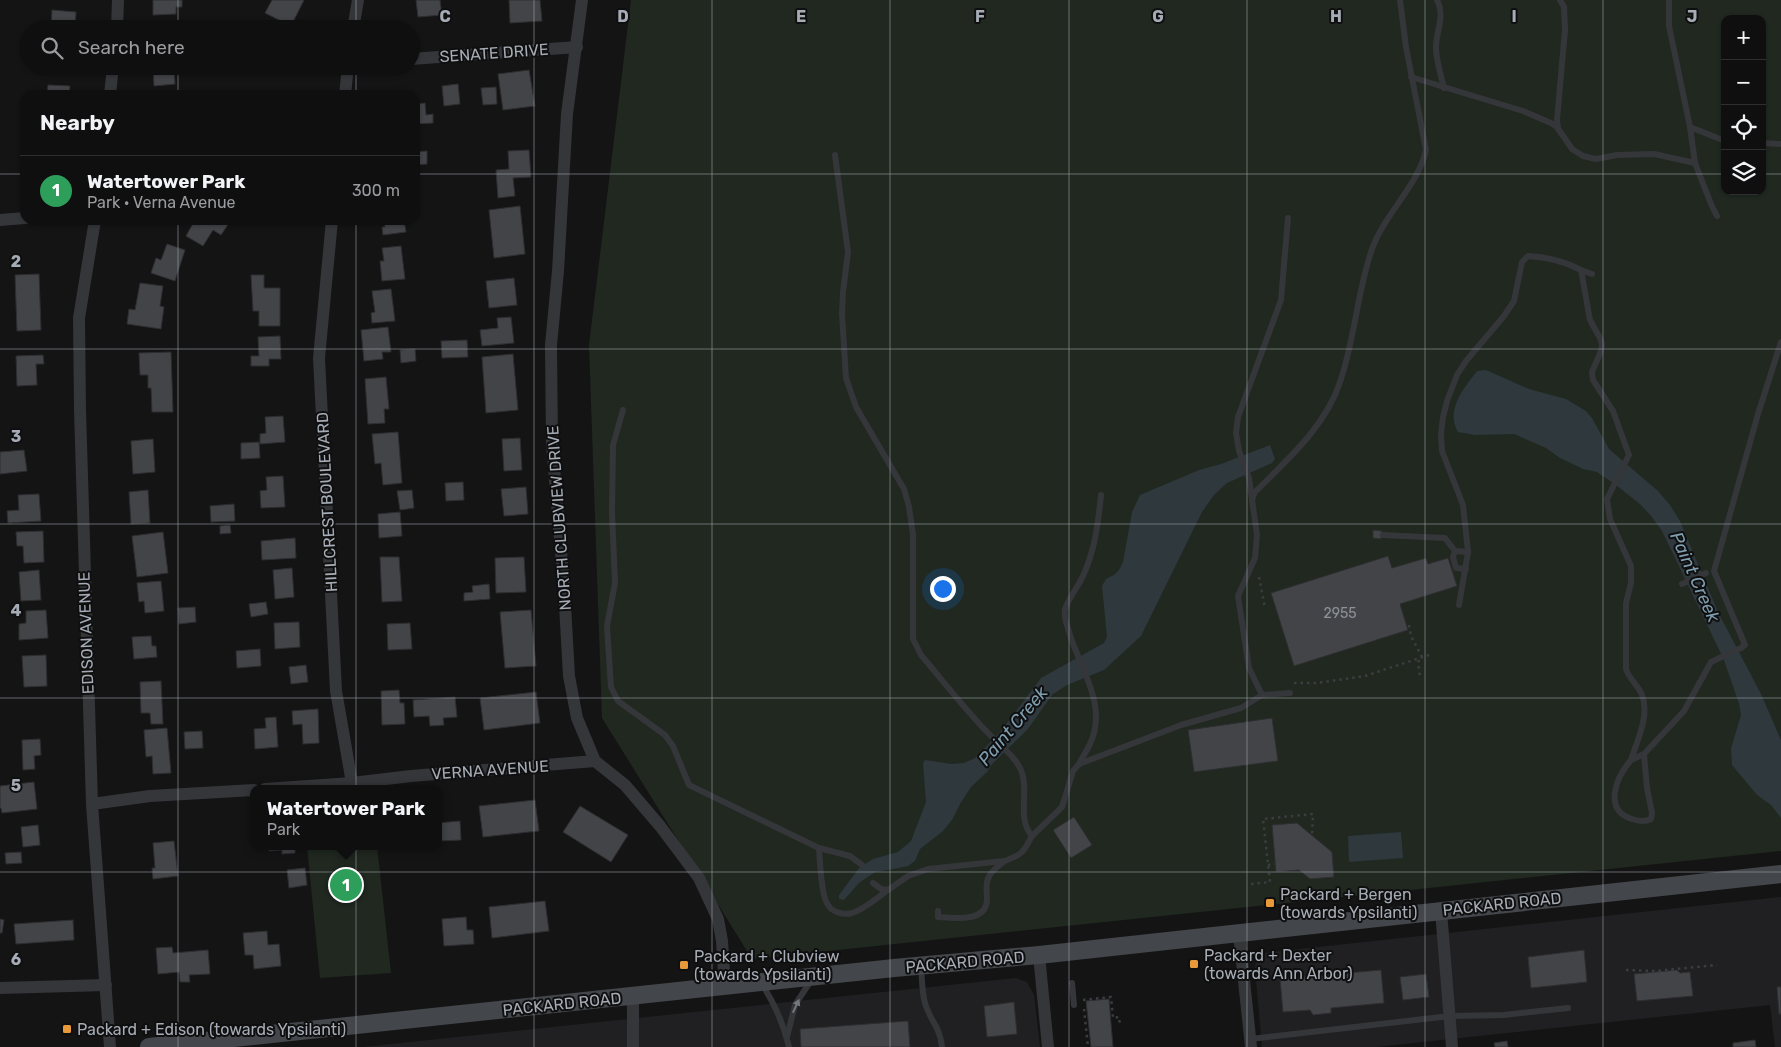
<!DOCTYPE html>
<html lang="en">
<head>
<meta charset="utf-8">
<style>
  :root { --surface:#0f0f10; --page:#1d1d1e; --text:#f1f3f6; --muted:#9b9c9f; --line:#2f2f30; --accent:#ea580c }
  body { margin:0; font-family:Rubik,sans-serif; background:var(--page); color:var(--text) }
  .controls { position:absolute; right:15px; top:15px; display:grid; overflow:hidden; border-radius:10px; box-shadow:0 1px 4px #0004 }
  .controls button { width:45px; height:45px; display:grid; place-items:center; padding:0; border:0; border-bottom:1px solid var(--line); background:var(--surface); color:var(--text); font:25px sans-serif }
  .you { position:absolute; left:942px; top:588px; width:18px; height:18px; margin:-12px; border:4px solid #fff; border-radius:50%; background:#1a73e8; box-shadow:0 0 0 8px #1a73e833 }
  .badge { display:grid; place-items:center; width:32px; height:32px; border-radius:50%; background:var(--accent); color:#fff; font-size:16px; font-weight:700 }
  .pin { position:absolute; translate:-50% -50%; border:2px solid #fff; box-shadow:0 1px 5px #0006 }
  .popup { position:absolute; left:250px; top:785px; width:192px; height:65px; box-sizing:border-box; display:grid; place-content:center; border-radius:10px; background:var(--surface); filter:drop-shadow(0 1px 4px #0005); font-size:16px; white-space:nowrap; color:var(--muted) }
  .popup b { font-size:19px; color:var(--text) }
  .popup::after { content:''; position:absolute; left:50%; top:100%; margin-left:-10px; border:10px solid transparent; border-top-color:var(--surface) }
  .list { margin:0; padding:0; list-style:none }
  h2 { display:flex; justify-content:space-between; align-items:center; height:65px; margin:0; padding:0 20px; font-size:21px }
  h2 small { font-size:16px; font-weight:400; color:var(--muted) }
  .list li { display:grid; grid-template-columns:32px 1fr auto; gap:15px; align-items:center; box-sizing:border-box; height:70px; padding:0 20px; border-top:1px solid var(--line) }
  .list b { display:block; font-size:19px; white-space:nowrap }
  .list p { margin:0; font-size:16px; white-space:nowrap; color:var(--muted) }
  .list em { font-size:16px; font-style:normal; color:var(--muted) }
  .icon { flex:none; width:28px; height:28px; fill:none; stroke:currentColor; stroke-width:2; stroke-linecap:round; stroke-linejoin:round }
  .map { position:relative; flex:none; width:1781px; height:1047px; overflow:hidden }
  .search { position:absolute; background:var(--surface); box-shadow:0 1px 4px #0004; left:20px; top:20px; width:400px; height:55px; display:flex; align-items:center; gap:12px; box-sizing:border-box; padding:0 18px; border-radius:28px; color:var(--muted); font-size:19px }
  .panel { position:absolute; background:var(--surface); box-shadow:0 1px 4px #0004; left:20px; top:90px; width:400px; height:135px; border-radius:15px }
  .map>svg:first-child { display:block }
</style>
</head>
<body>
<div class="map">
<svg width="1781" height="1047" viewBox="0 0 1781 1047">
  <rect width="100%" height="100%" fill="#141415"/>
  <g fill="#202022">
    <path d="M1781,897V1047H1775L1770,1005L1376,1047H1262L1255,968L1256,961L1263,953Z"/>
    <path d="M1016,978L1027,982L1034,995L1040,1047H363Z"/>
  </g>
  <g fill="#202820" fill-rule="evenodd">
    <path d="M631,0H1781V851L752,959L602,718L589,345ZM1725,19H1762V191H1725Z"/>
    <path d="M307,846H377L391,973L320,978Z"/>
  </g>
  <g fill="#2e383d">
    <path d="M1486,370L1529,389L1566,399L1586,411L1592,418L1609,449L1658,491L1670,505L1680,521L1718,612L1761,694L1781,740V818L1771,805L1757,795L1732,765L1731,748L1741,715L1739,704L1724,660L1662,531L1652,517L1641,505L1616,485L1597,472L1583,469L1560,458L1546,448L1514,434L1475,435L1458,432C1445,410 1464,388 1477,371Z"/>
    <path d="M1270,445L1275,459L1272,463L1227,483L1214,495L1202,512L1141,636L1104,670L1067,685L1052,695L1028,729L992,764L987,772L971,787L960,804L952,820L943,831L920,849L915,861L908,866L899,868L875,872L859,883L844,900L839,899V895L859,868L873,859L898,852L911,841L926,802L923,763L925,760L952,764L964,763L975,758L1001,731L1041,678L1104,643L1107,637L1102,586L1106,579L1114,575L1119,570L1123,562L1132,512L1140,495L1199,470L1221,464Z"/>
    <path d="M1401,832L1403,858L1349,862L1348,836Z"/>
  </g>
  <g fill="#434448" stroke="#2e2e31">
    <path d="M153,0H182V7H176V14L153,15Z"/>
    <path d="M272,0H304L291,26L265,13Z"/>
    <path d="M416,0H440L442,15L418,17Z"/>
    <path d="M509,0H540L542,21L510,23Z"/>
    <path d="M52,10L76,12L75,29H51Z"/>
    <path d="M153,66H174L175,84L154,86Z"/>
    <path d="M529,70L535,106L503,110L498,74Z"/>
    <path d="M458,84L460,104L444,106L442,86Z"/>
    <path d="M48,85L70,86L69,95H47Z"/>
    <path d="M496,87L497,104L483,105L481,88Z"/>
    <path d="M425,103L426,115L433,114V123L415,124V104Z"/>
    <path d="M529,150L531,177L513,178L515,196L498,198L496,170L509,169L508,151Z"/>
    <path d="M427,151V164L415,165V152Z"/>
    <path d="M520,206L525,254L494,258L489,210Z"/>
    <path d="M195,220H231L221,235L213,230L203,246L186,236Z"/>
    <path d="M384,220H404L406,232L383,235L382,227H385Z"/>
    <path d="M167,244L185,250L175,281L151,273L156,258L161,260Z"/>
    <path d="M401,246L405,279L382,281L380,261H384L382,248Z"/>
    <path d="M39,274L41,330L17,331L15,275Z"/>
    <path d="M251,275H264V288H280V326H259V311H253Z"/>
    <path d="M514,278L517,305L489,308L486,281Z"/>
    <path d="M140,283L163,286L160,306L164,307L161,329L127,324L129,309L135,310Z"/>
    <path d="M391,289L395,321L372,323L371,313L375,312L372,291Z"/>
    <path d="M511,317L514,343L482,346L480,330L498,328L497,318Z"/>
    <path d="M388,327L391,352H382L383,359L364,361L361,330Z"/>
    <path d="M280,336L281,359H269V366H251V356H259L258,337Z"/>
    <path d="M467,340L468,357L442,358L441,341Z"/>
    <path d="M415,349L416,361L401,363L400,350Z"/>
    <path d="M171,352L173,412H152L151,388H148V375H140L139,353Z"/>
    <path d="M513,354L518,410L486,413L482,357Z"/>
    <path d="M43,355L44,364H36L37,385L17,386L16,356Z"/>
    <path d="M386,377L389,409H384L385,423L368,424L365,379Z"/>
    <path d="M283,416L285,442L260,444V434L266,433L265,417Z"/>
    <path d="M398,432L402,483L383,485L381,463L375,464L372,434Z"/>
    <path d="M520,438L522,470L504,471L502,439Z"/>
    <path d="M153,439L155,472L133,474L131,441Z"/>
    <path d="M259,442L260,458L241,459V443Z"/>
    <path d="M24,450L27,471L0,474V452Z"/>
    <path d="M283,476L285,507L261,508L260,491L267,490L266,477Z"/>
    <path d="M463,482L464,500L446,501L445,483Z"/>
    <path d="M526,487L528,514L504,516L501,489Z"/>
    <path d="M148,490L150,523L131,524L129,492Z"/>
    <path d="M412,490L414,508L400,510L397,491Z"/>
    <path d="M39,494L41,521L8,523L7,511L19,510L18,495Z"/>
    <path d="M234,504L235,521L211,522L210,506Z"/>
    <path d="M400,512L402,536L379,538L378,514Z"/>
    <path d="M230,525L231,533L220,534V526Z"/>
    <path d="M1373,530L1382,531L1381,539L1373,538Z"/>
    <path d="M43,531L44,562L24,563L23,546H17L16,532Z"/>
    <path d="M163,532L168,573L137,577L132,536Z"/>
    <path d="M295,538L296,558L262,560L261,541Z"/>
    <path d="M1388,556L1392,568L1426,558L1428,564L1448,558L1457,586L1400,604L1408,630L1294,666L1271,593Z"/>
    <path d="M380,557H399L402,601L382,602Z"/>
    <path d="M524,557L526,592L496,593L495,558Z"/>
    <path d="M292,568L294,597L275,599L273,570Z"/>
    <path d="M39,570L41,600L21,601L19,572Z"/>
    <path d="M161,581L164,611L145,613L144,601L139,602L137,583Z"/>
    <path d="M489,584L490,599L464,601V593L473,592L472,586Z"/>
    <path d="M266,602L268,614L251,617L249,604Z"/>
    <path d="M195,607L196,622L179,624L178,608Z"/>
    <path d="M46,610L48,638L19,640V624L26,623V611Z"/>
    <path d="M531,610L536,666L505,668L500,612Z"/>
    <path d="M299,622L300,647L275,649L274,623Z"/>
    <path d="M410,623L412,649L388,650L387,624Z"/>
    <path d="M151,636L152,646H156L157,657L134,659L132,637Z"/>
    <path d="M260,649L261,666L237,668L236,651Z"/>
    <path d="M46,655L47,686L24,687L22,656Z"/>
    <path d="M306,665L308,682L291,684L289,667Z"/>
    <path d="M161,681L163,724H151L150,713H141L140,682Z"/>
    <path d="M399,690L400,703H404L405,724L382,725L381,691Z"/>
    <path d="M536,692L540,723L484,730L480,698Z"/>
    <path d="M455,697L457,717L443,718L444,725L430,726L429,716L414,717L413,700Z"/>
    <path d="M318,709L319,743L303,744L302,724L293,725L292,711Z"/>
    <path d="M276,717L278,747L255,749L254,729L266,728L265,718Z"/>
    <path d="M1272,718L1278,761L1194,772L1188,730Z"/>
    <path d="M167,728L171,773L153,774L152,756L146,757L144,730Z"/>
    <path d="M202,731L203,748L185,749L184,732Z"/>
    <path d="M40,739L41,755L34,756L35,769L23,770L22,740Z"/>
    <path d="M34,782L37,809L2,813L1,808H0V786Z"/>
    <path d="M535,800L539,831L483,837L479,806Z"/>
    <path d="M580,806L628,835L611,862L563,832Z"/>
    <path d="M1074,817L1092,845L1071,858L1053,830Z"/>
    <path d="M460,821L461,840L438,841V823Z"/>
    <path d="M1297,823L1332,852L1334,877L1310,879L1299,870L1276,872L1272,825Z"/>
    <path d="M38,825L40,845L23,847L21,827Z"/>
    <path d="M174,841L178,876L153,879L152,868H155L153,843Z"/>
    <path d="M269,846H295V853L282,854V850L269,851Z"/>
    <path d="M21,852L22,863L6,864L5,853Z"/>
    <path d="M305,868L307,885L289,888L287,870Z"/>
    <path d="M545,901L549,931L492,938L489,907Z"/>
    <path d="M466,917L467,930H473L474,944L444,946L442,919Z"/>
    <path d="M0,919L4,920L2,933H0Z"/>
    <path d="M73,920L74,940L16,944L14,924Z"/>
    <path d="M267,931L268,945L279,944L281,966L254,969L253,955H245L243,933Z"/>
    <path d="M172,947L173,953L208,950L210,974L189,975L190,982H180L179,972L158,974L156,948Z"/>
    <path d="M1584,950L1587,982L1531,988L1528,957Z"/>
    <path d="M1381,970L1384,1003L1331,1008V1013L1313,1015L1310,1010L1283,1012L1280,979Z"/>
    <path d="M1677,970L1680,973L1690,972L1693,996L1637,1001L1634,974Z"/>
    <path d="M1426,974L1429,997L1403,1000L1400,977Z"/>
    <path d="M1777,987H1781V1014H1779Z"/>
    <path d="M1109,999L1113,1047H1091L1086,1001Z"/>
    <path d="M1014,1002L1017,1034L987,1037L984,1006Z"/>
    <path d="M908,1021L910,1047H801L800,1029Z"/>
    <path d="M1755,1040L1756,1047H1733V1043Z"/>
    <path d="M1507,1041L1508,1047H1495L1494,1043Z"/>
  </g>
  <g fill="none" stroke-linecap="round" stroke-linejoin="round">
    <g stroke="#3b3d41" stroke-width="2.5" stroke-dasharray="2.5 4" stroke-linecap="butt">
      <path d="M1259,577L1265,608"/>
      <path d="M1409,625L1411,636L1422,657L1418,662L1420,677"/>
      <path d="M1294,683H1317L1365,676L1429,655"/>
      <path d="M1268,865L1275,864"/>
      <path d="M1251,884L1270,882L1263,819L1313,814L1312,835"/>
      <path d="M1626,970L1655,971L1717,965"/>
      <path d="M1083,1000L1111,997L1113,1018L1119,1017L1120,1025"/>
      <path d="M1084,1009L1088,1047"/>
    </g>
    <g stroke="#35363a" stroke-width="6">
      <path d="M1437,0C1446,17 1435,32 1436,50C1437,63 1441,76 1444,88"/>
      <path d="M1669,0V26L1690,127"/>
      <path d="M1411,77L1523,111L1551,123L1557,127L1572,149L1583,156L1596,159L1617,155L1654,154L1695,163"/>
      <path d="M1558,129L1557,120L1565,30L1564,7L1560,0"/>
      <path d="M1762,143L1781,144"/>
      <path d="M835,155L848,252L843,292L842,314L846,378L856,407L904,489L909,507L913,534V639L921,655C944,682 966,711 991,736C1002,748 1014,755 1021,770C1030,791 1016,818 1032,836L1062,807L1073,771L1079,764L1181,725L1241,708L1262,695"/>
      <path d="M1717,216L1711,204L1695,163L1690,127L1725,141"/>
      <path d="M1288,218L1281,300L1238,417L1236,433L1239,451L1249,478L1257,535L1255,558L1238,596L1249,668L1262,695L1290,693"/>
      <path d="M1581,270L1592,274"/>
      <path d="M623,410L613,445L612,512L615,583L607,626L611,687L618,701L665,735L673,746L689,785L819,848L850,856L862,865"/>
      <path d="M1252,500L1255,492C1287,460 1326,426 1340,382C1355,339 1357,292 1372,249C1385,213 1418,186 1426,150L1406,47L1400,0"/>
      <path d="M1383,535L1445,538L1455,551L1468,552"/>
      <path d="M1455,551L1453,557L1456,568L1466,569"/>
      <path d="M1682,584L1706,573"/>
      <path d="M1459,605L1468,552L1463,505L1442,451L1441,434L1443,417L1447,401L1457,375L1466,361L1504,316L1514,301L1522,262L1528,256C1548,257 1564,261 1581,270L1590,320L1600,338L1602,344L1601,351L1592,372L1593,380L1613,411L1629,455L1607,499L1610,519L1631,566V583L1626,603V669C1629,679 1638,685 1642,695C1650,715 1637,741 1631,760L1644,754L1684,711L1711,662L1741,648L1745,645L1714,571L1758,414L1781,342"/>
      <path d="M1631,760C1617,776 1602,810 1632,819C1638,821 1645,822 1651,819L1652,813L1647,788L1644,754"/>
      <path d="M1079,764C1082,757 1087,751 1090,744C1108,706 1081,670 1070,635C1068,627 1063,618 1065,609C1067,601 1079,585 1083,576C1095,550 1098,524 1101,495"/>
      <path d="M819,848C820,861 821,896 828,905C833,913 844,915 852,913C865,909 878,897 888,890"/>
      <path d="M873,883L881,889L888,890L908,876L928,869L1004,861"/>
      <path d="M938,911V917C953,918 986,923 987,900C987,889 984,880 993,871C996,868 1001,863 1005,861C1010,858 1017,857 1022,852C1026,848 1029,841 1032,836"/>
      <path d="M921,967C922,979 922,992 925,1003C930,1021 940,1026 942,1047"/>
      <path d="M1072,983L1074,1005"/>
      <path d="M762,984C774,1003 784,1025 789,1047"/>
      <path d="M787,1037L795,1005L812,979"/>
      <path d="M1250,1039L1450,1016L1503,1015L1568,1008"/>
    </g>
    <g stroke="#35363a" stroke-width="12">
      <path d="M582,0L567,114L558,271L551,345L552,444L564,587L569,676L577,718L595,761L625,785L660,826L699,878L718,919L722,941L725,987"/>
      <path d="M117,29L118,0"/>
      <path d="M353,29L358,0"/>
      <path d="M411,59L577,47"/>
      <path d="M110,95L113,66"/>
      <path d="M345,95L348,66"/>
      <path d="M0,220L25,218"/>
      <path d="M95,220L79,318L80,410L92,804L110,1047"/>
      <path d="M332,220L319,358L336,691L352,783"/>
      <path d="M265,789L352,783L411,776L595,761"/>
      <path d="M92,804L150,796L254,790"/>
      <path d="M1441,911L1452,1047"/>
      <path d="M1239,933L1251,1047"/>
      <path d="M1039,955L1048,1047"/>
      <path d="M0,988L106,985"/>
      <path d="M633,1047V996"/>
    </g>
    <path stroke="#43464a" stroke-width="18" d="M149,1047L894,968L1039,955L1781,874"/>
  </g>
  <defs><path id="oneway-solid" d="M-6-.8H1V-3.2L6.5 0L1 3.2V.8H-6Z" transform="scale(1.25)"/></defs>
  <use fill="#73777e" href="#oneway-solid" transform="translate(796 1006) rotate(-65)"/>
  <path fill="none" stroke="#a6acb5" stroke-width="1" stroke-opacity="0.55" d="M178,0V29M356,0V29M534,0V1047M712,0V1047M890,0V1047M1069,0V1047M1247,0V1047M1425,0V1047M1603,0V1047M178,66V95M356,66V95M0,174H25M415,174H1725M1762,174H1781M178,220V1047M356,220V1047M0,349H1781M0,524H1781M0,698H1781M0,872H1781"/>
  <g fill="#e89939" stroke="#0f0f10" stroke-width="2">
    <rect x="1265" y="898" width="10" height="10" rx="2.5"/>
    <rect x="1189" y="959" width="10" height="10" rx="2.5"/>
    <rect x="679" y="960" width="10" height="10" rx="2.5"/>
    <rect x="62" y="1024" width="10" height="10" rx="2.5"/>
  </g>
  <g text-anchor="middle" dominant-baseline="central" stroke-width="4" stroke-linejoin="round" paint-order="stroke">
    <g font-size="14" fill="#8d929a">
      <text x="1340" y="613">2955</text>
    </g>
    <g font-size="16" fill="#a6acb5" stroke="#0f0f10">
      <text transform="translate(494 53) rotate(-4)">SENATE DRIVE</text>
      <text transform="translate(327 502) rotate(-93)">HILLCREST BOULEVARD</text>
      <text transform="translate(559 518) rotate(-94)">NORTH CLUBVIEW DRIVE</text>
      <text transform="translate(86 633) rotate(-92)">EDISON AVENUE</text>
      <text transform="translate(490 770) rotate(-4)">VERNA AVENUE</text>
      <text transform="translate(1502 904) rotate(-6)">PACKARD ROAD</text>
      <text transform="translate(965 962) rotate(-5)">PACKARD ROAD</text>
      <text transform="translate(562 1004) rotate(-6)">PACKARD ROAD</text>
    </g>
    <g font-size="16" fill="#a6acb5" stroke="#0f0f10" text-anchor="start">
      <text x="1280" y="894">Packard + Bergen<tspan x="1280" dy="18">(towards Ypsilanti)</tspan></text>
      <text x="1204" y="955">Packard + Dexter<tspan x="1204" dy="18">(towards Ann Arbor)</tspan></text>
      <text x="694" y="956">Packard + Clubview<tspan x="694" dy="18">(towards Ypsilanti)</tspan></text>
      <text x="77" y="1029">Packard + Edison (towards Ypsilanti)</text>
    </g>
    <g font-size="18" font-style="italic" fill="#7f9eaf" stroke="#0f0f10">
      <text transform="translate(1695 577) rotate(66)">Paint Creek</text>
      <text transform="translate(1013 726) rotate(-50)">Paint Creek</text>
    </g>
  </g>
  <g font-size="16" text-anchor="middle" font-weight="bold" fill="#a6acb5" stroke="#0f0f10" stroke-width="4" stroke-linejoin="round" paint-order="stroke">
    <text x="445" y="22">C</text>
    <text x="623" y="22">D</text>
    <text x="801" y="22">E</text>
    <text x="980" y="22">F</text>
    <text x="1158" y="22">G</text>
    <text x="1336" y="22">H</text>
    <text x="1514" y="22">I</text>
    <text x="1692" y="22">J</text>
    <text x="16" y="267">2</text>
    <text x="16" y="442">3</text>
    <text x="16" y="616">4</text>
    <text x="16" y="791">5</text>
    <text x="16" y="965">6</text>
  </g>
</svg>
<div class="controls">
<button>+</button>
<button>−</button>
<button><svg class="icon" aria-label="locate" viewBox="0 0 24 24"><circle cx="12" cy="12" r="6"/><path d="M12 2v4M12 18v4M2 12h4M18 12h4"/></svg></button>
<button><svg class="icon" aria-label="layers" viewBox="0 0 24 24"><path d="M12 4l9 5-9 5-9-5zM3 14l9 5 9-5"/></svg></button>
</div>
<div class="you"></div>
<div class="pin badge" style="left:346px;top:885px;background:#2e9e5b">1</div>
<div class="popup"><b>Watertower Park</b>Park</div>
<div class="search"><svg class="icon" aria-label="search" viewBox="0 0 24 24"><circle cx="10" cy="10" r="6"/><path d="M15 15l6 6"/></svg>Search here</div>
<section class="panel">
<h2>Nearby<small></small></h2>
<ul class="list">
<li><span class="badge" style="background:#2e9e5b">1</span><div><b>Watertower Park</b><p>Park · Verna Avenue</p></div><em>300 m</em></li>
</ul>
</section>
</div>
</body>
</html>
